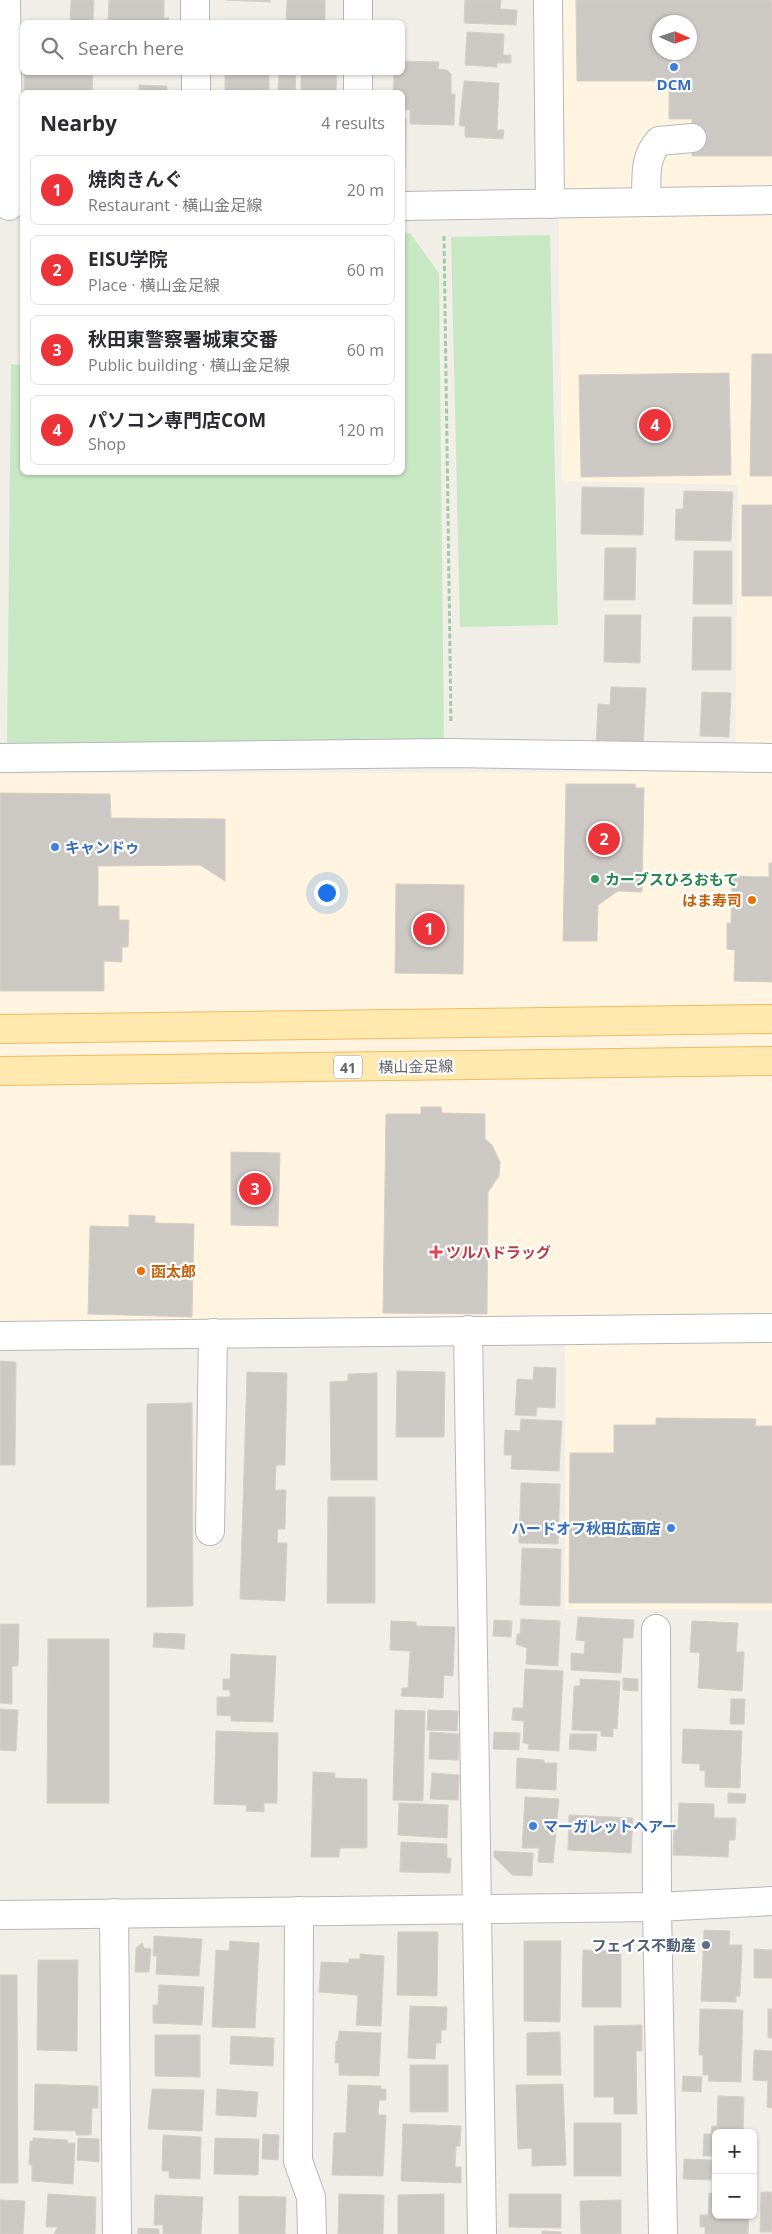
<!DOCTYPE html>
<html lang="en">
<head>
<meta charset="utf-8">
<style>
  :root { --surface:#fff; --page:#f2f2f3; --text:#2b2b33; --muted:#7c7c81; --line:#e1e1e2; --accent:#eb3339 }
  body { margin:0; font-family:"Open Sans","Noto Sans JP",sans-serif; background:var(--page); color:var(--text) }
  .controls { position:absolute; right:15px; bottom:15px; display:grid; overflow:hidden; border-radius:8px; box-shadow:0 1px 4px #0004 }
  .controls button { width:45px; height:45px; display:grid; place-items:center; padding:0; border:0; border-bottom:1px solid var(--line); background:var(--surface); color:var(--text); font:25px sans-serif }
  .compass { position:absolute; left:652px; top:15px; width:45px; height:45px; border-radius:50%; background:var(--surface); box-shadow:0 1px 4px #0004; rotate:93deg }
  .you { position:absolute; left:326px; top:892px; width:18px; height:18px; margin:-12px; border:4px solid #fff; border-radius:50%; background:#1a73e8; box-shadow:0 0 0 8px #1a73e833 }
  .badge { display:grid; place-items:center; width:32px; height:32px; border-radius:50%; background:var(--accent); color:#fff; font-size:16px; font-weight:700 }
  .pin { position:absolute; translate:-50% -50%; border:2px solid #fff; box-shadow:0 1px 5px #0006 }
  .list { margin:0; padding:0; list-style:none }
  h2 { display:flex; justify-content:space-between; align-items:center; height:65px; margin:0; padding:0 20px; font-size:21px }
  h2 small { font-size:16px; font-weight:400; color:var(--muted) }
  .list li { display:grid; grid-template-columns:32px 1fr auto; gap:15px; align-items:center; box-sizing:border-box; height:70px; margin:0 10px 10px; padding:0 10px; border:1px solid var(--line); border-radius:8px }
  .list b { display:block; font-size:19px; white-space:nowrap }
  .list p { margin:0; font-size:16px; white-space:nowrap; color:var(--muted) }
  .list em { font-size:16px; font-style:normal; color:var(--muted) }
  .icon { flex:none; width:28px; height:28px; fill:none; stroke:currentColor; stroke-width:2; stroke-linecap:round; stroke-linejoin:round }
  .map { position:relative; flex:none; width:772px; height:2234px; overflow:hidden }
  .search { position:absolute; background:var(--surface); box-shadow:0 1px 4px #0004; left:20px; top:20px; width:385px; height:55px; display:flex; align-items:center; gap:12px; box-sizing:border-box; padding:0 18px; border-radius:8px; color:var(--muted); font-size:19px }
  .panel { position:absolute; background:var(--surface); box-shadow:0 1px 4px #0004; left:20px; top:90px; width:385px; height:385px; border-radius:8px }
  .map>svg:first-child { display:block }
</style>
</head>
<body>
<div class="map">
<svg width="772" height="2234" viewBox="0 0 772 2234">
  <rect width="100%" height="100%" fill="#f1eee8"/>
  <path fill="#fef4df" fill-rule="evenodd" d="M556,0H772V1610L565,1609V1345L494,1341L0,1348V774L735,772L738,485L562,481ZM660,22H690V52H660Z"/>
  <g fill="#c8e8c4">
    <path d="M402,233H410L439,273L444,746L7,749L11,364L22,365V472H402Z"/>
    <path d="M550,235L558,625L460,627L451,237Z"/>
  </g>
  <g fill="#ccc9c5" stroke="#d6cfc6" fill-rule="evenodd">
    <path d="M71,0H94L93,22H70Z"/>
    <path d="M109,0H164V18H169L168,22H104V20H108Z"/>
    <path d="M226,0H270V2Z"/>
    <path d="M287,0H325V22H286Z"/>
    <path d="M465,0H501L500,9L517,10L516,25L464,23Z"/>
    <path d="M576,0H772V156H692V119H669V81H577ZM660,22H690V52H660Z"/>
    <path d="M467,32L504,34L503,55H511V63H497V67L465,65Z"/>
    <path d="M402,61L439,62L438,69L447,70L451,74V94H455L454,125L410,124V110H402V92H393L394,75H400L402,72Z"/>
    <path d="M24,72H93L92,92H24Z"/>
    <rect x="225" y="72" width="44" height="20"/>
    <path d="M279,72H296L295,92H278Z"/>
    <path d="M301,72H337L336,92H301Z"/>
    <path d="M464,81L499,83L497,130H504L503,139L465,137V126H459Z"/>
    <path d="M139,85L167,86V92H139Z"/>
    <path d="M402,119H406L405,170H402Z"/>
    <path d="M752,354H772V476H750Z"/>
    <path d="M729,373L731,475L581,477L579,375Z"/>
    <path d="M582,487L644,488L643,535L581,534Z"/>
    <path d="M684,491L733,492L731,541L675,540L676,509H683Z"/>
    <rect x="742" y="505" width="30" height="91"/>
    <path d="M605,548H636L635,600H604Z"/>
    <path d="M694,551H732V604H693Z"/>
    <path d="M605,615H641L640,663L604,662Z"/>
    <path d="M693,617H731V670H692Z"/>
    <path d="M611,687L646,688L643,750L596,747L598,704L610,705Z"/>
    <path d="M702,692L731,693L729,737L700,736Z"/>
    <path d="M566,784H635L636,788H644L642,892L618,891L598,905L597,941H563Z"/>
    <path d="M0,793L110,794L111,818L225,819V881L200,865L98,866V906H119V920H129L128,947H122V962L104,961V991H0Z"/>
    <path d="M769,863H772V982L734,981L735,950L727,949V923H731L732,876L769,877Z"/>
    <path d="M396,884L464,885L463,974L395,973Z"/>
    <path d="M421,1107H441L442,1113L485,1114V1139L492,1145L500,1162L499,1176L488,1192L487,1314L383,1313L386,1114H421Z"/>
    <path d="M231,1152L280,1153L278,1226L231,1225Z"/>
    <path d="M129,1215L155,1216V1223L194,1224L192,1317L88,1314L90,1226L129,1227Z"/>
    <path d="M0,1361L16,1362L15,1465H0Z"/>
    <path d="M534,1367L556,1368L555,1408L537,1407L536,1416L515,1415L517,1379L533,1380Z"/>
    <path d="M397,1371L445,1372L444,1437H396Z"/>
    <path d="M247,1372L287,1373L285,1465H276L275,1490H286L285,1529H278L277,1543H287L285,1601L240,1599Z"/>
    <path d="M377,1373V1480H331L330,1382L348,1381V1374Z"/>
    <path d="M192,1403L193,1606L147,1607V1404Z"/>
    <path d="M656,1418L756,1419L755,1426H772V1603H569L570,1453H614V1425H656Z"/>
    <path d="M521,1419L562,1421L559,1471L511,1469L512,1455H504L505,1430L520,1431Z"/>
    <path d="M521,1483L560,1484L558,1544L519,1543Z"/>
    <path d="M328,1497H375V1603H327Z"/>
    <path d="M522,1548L561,1549L560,1606L520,1605Z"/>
    <path d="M578,1617L634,1620L633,1638H623L621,1673L571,1670V1653L584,1654L585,1641L576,1640Z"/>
    <path d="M521,1619L560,1621L558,1666L526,1664L527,1648L516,1644L517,1634H520Z"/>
    <path d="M494,1620L512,1621L511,1637L493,1636Z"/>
    <path d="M391,1621L416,1622V1626L455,1627L453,1676L444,1675L443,1698L401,1696L402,1688H408L410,1651L390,1650Z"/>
    <path d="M692,1621L738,1623L736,1652H744L742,1691L698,1688L700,1653L690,1652Z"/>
    <path d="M0,1624H19L18,1666H12V1704L0,1703Z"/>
    <path d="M154,1633L185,1634L184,1649L153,1647Z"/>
    <path d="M48,1639H109V1803H47Z"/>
    <path d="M231,1654L276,1656L273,1722L231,1721V1716L217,1715V1697H230V1690H223V1679H230Z"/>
    <path d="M525,1669L563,1671L559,1751L528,1749L529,1744L523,1743L524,1721L512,1720L513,1708H523Z"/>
    <path d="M623,1678L638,1679V1691L623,1690Z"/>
    <path d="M580,1679L620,1681L617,1729L613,1728V1737L601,1736V1731L572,1730L574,1686H580Z"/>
    <path d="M731,1699H745L744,1724H730Z"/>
    <path d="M0,1709L18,1710L16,1751L0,1750Z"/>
    <path d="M395,1710L425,1711L423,1801L393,1800Z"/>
    <path d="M428,1710L458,1711L457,1731L427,1730Z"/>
    <path d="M683,1729L742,1731L740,1788L705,1787V1770L700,1771V1764L682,1763Z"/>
    <path d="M216,1731L278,1733L277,1803H264V1812L246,1811L247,1805L214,1804Z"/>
    <path d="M430,1732L459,1734L458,1760L429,1759Z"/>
    <path d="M494,1732L520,1733L519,1750L493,1749Z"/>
    <path d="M570,1734H597L596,1751L569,1749Z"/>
    <path d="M517,1758L544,1760V1763H557L556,1790L516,1788Z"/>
    <path d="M313,1772L335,1773V1778L367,1779V1848H340L339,1857H311Z"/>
    <path d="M432,1773L459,1775L458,1800L430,1799Z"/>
    <path d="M728,1793L746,1794L745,1803H728Z"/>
    <path d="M525,1797L559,1799L553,1863L538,1862L539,1848H522Z"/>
    <path d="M399,1803L448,1805L447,1838L398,1835Z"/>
    <path d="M679,1803L714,1804V1818H736L735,1840H729L728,1857L673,1855L674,1826H678Z"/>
    <path d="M569,1815L633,1818L631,1853L568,1850Z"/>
    <path d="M401,1842L447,1844V1858H451L450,1873L400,1872Z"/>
    <path d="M494,1851L533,1853L532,1876L512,1875L494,1857Z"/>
    <path d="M704,1930L730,1931L729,1945H742L740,1996H736V2002L701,2001Z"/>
    <path d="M398,1932H438L437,1996L397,1995Z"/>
    <path d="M154,1936L202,1939L199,1976L156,1974L157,1956H153Z"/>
    <path d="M230,1941L259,1943L255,2028L212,2027L216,1950L229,1951Z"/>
    <path d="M524,1941H561L560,2022L524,2021Z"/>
    <path d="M142,1943L144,1948L151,1949L149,1972H135L136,1948Z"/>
    <path d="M754,1949L772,1950V1978H754Z"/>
    <path d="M583,1950L621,1951V2007H582Z"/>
    <path d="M360,1954L384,1956L381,2026L356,2025L358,1995L319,1992L321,1962L349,1963V1959H360Z"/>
    <path d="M38,1960H78L77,2051L37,2050Z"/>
    <path d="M0,1975H17L18,2183H0Z"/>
    <path d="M159,1985L204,1987L202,2025L153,2023V2005H158Z"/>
    <path d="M410,2006L447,2007L446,2030H441V2043H436L435,2059L408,2058Z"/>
    <path d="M700,2009L743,2010L741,2082L708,2081L709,2075H703V2055H699Z"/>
    <rect x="768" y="2009" width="4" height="29"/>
    <path d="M642,2025V2051H636L637,2114H614V2097H594V2026Z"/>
    <path d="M339,2031L381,2033L379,2076L339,2075V2063H335L336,2041H338Z"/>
    <path d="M560,2032L561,2075H527V2033Z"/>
    <path d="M155,2035H200V2077L155,2076Z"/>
    <path d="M231,2036L274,2038L273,2066L230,2064Z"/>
    <path d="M754,2050L772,2051V2108L767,2107L768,2081L753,2080Z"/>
    <rect x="410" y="2065" width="38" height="47"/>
    <path d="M683,2076L702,2077L701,2092L682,2091Z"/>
    <path d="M35,2084L98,2086V2108H92L91,2135H76V2131L34,2130Z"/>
    <path d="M563,2084L566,2165L532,2166V2148L518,2149L516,2085Z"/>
    <path d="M348,2085L381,2086V2089H386V2100H379L378,2115H386L383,2176L332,2175L334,2133H346Z"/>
    <path d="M152,2089L204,2090L202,2131L148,2129Z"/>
    <path d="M217,2089L258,2092L256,2117L216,2115Z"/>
    <path d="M718,2096L744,2097L743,2133H716V2156H703L704,2134H711L712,2126H717Z"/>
    <rect x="574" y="2123" width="47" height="53"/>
    <path d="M403,2124L461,2126L460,2146H456L455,2167H461V2183L401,2181Z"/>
    <path d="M263,2134L279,2135L278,2160L262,2159Z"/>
    <path d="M163,2135L201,2137L200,2179L169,2178V2171H162Z"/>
    <path d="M33,2138L68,2140L67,2143H75L73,2184L32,2181V2165H29L30,2141H33Z"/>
    <path d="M78,2138L99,2139V2162L77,2160Z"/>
    <path d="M215,2138L259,2139L258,2175L214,2174Z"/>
    <path d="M684,2159L712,2160L711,2180L683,2179Z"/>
    <path d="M761,2192H772V2232H760Z"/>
    <path d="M709,2193H716V2215H749L748,2234H705V2227H700V2215H708Z"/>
    <path d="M48,2194L96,2197L95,2234H54L58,2227H46Z"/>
    <path d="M339,2194L384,2195L383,2234H338Z"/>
    <path d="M444,2194V2234H398V2195Z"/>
    <path d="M509,2194H561V2228L509,2227Z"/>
    <path d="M155,2195L203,2197L201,2234H163V2225H154Z"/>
    <path d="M239,2196L286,2197L285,2234H239Z"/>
    <path d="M0,2200L25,2201L23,2234H0Z"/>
    <path d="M621,2200V2234H581L580,2201Z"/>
    <path d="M138,2228L159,2229V2234H138Z"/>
    <path d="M542,2231L561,2232V2234H542Z"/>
  </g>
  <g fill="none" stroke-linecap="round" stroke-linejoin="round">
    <g stroke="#b5b8bc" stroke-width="30">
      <g id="minor">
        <path d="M6,0L9,206"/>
        <path d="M195,0V22"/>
        <path d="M358,0V22"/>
        <path d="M548,0L550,204"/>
        <path d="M196,72V92"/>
        <path d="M358,72V92"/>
        <path d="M646,202C647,180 643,158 659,141L692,138"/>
        <path d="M402,206L772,200"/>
        <path d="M0,758L451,753L772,758"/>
        <path d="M468,1330L482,2234"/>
        <path d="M0,1336L772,1328"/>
        <path d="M210,1531L213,1333"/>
        <path d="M656,1629L657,1907L663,2234"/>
        <path d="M299,1911L298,2161L311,2197L312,2234"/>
        <path d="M114,1913L117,2234"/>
        <path d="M0,1915L657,1907L772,1901"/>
      </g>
    </g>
    <g stroke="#f3b95f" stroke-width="30">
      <g id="major">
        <path d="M0,1029L772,1019"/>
        <path d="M0,1071L772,1061"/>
      </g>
    </g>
    <path stroke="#9ecca6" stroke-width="3" stroke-dasharray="5 2.5" stroke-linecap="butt" d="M444,236L451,723"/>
    <use href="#minor" stroke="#fff" stroke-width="28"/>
    <use href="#major" stroke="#ffe9af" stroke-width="28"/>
  </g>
  <g fill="#3f7fe0" stroke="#fff" stroke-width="2">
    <circle cx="674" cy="67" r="5"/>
    <circle cx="55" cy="847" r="5"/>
    <circle cx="671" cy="1528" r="5"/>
    <circle cx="533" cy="1826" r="5"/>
  </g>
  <circle fill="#2e9e5b" stroke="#fff" stroke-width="2" cx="595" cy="879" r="5"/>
  <g fill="#e8710a" stroke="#fff" stroke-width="2">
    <circle cx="752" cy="900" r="5"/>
    <circle cx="141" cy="1271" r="5"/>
  </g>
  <path fill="#e0444e" stroke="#fff" stroke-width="2" d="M433.5 1244.5h5v5h5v5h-5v5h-5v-5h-5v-5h5z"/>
  <circle fill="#5c6f8a" stroke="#fff" stroke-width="2" cx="706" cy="1945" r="5"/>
  <g text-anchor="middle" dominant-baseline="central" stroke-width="4.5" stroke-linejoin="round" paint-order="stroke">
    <rect fill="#fff" stroke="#8f9295" stroke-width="1" x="334" y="1055.5" width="28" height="23" rx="4"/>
    <g font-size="14" font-weight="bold" fill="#5f6468">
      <text x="348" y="1067">41</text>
    </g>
    <g font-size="15" font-weight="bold" fill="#366cbe" stroke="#fff" text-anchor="start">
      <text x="674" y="84" text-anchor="middle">DCM</text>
      <text x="65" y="847">キャンドゥ</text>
      <text x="661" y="1528" text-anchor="end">ハードオフ秋田広面店</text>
      <text x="543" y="1826">マーガレットヘアー</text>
    </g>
    <g font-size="15" font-weight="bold" fill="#27864d" stroke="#fff" text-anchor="start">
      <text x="605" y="879">カーブスひろおもて</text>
    </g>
    <g font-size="15" font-weight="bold" fill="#c56008" stroke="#fff" text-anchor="end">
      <text x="742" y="900">はま寿司</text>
      <text x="151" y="1271" text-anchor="start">函太郎</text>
    </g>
    <g font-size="15" fill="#5f6468" stroke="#fff">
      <text transform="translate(416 1066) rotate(-1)">横山金足線</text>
    </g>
    <g font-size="15" font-weight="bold" fill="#be3a42" stroke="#fff" text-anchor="start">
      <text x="446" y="1252">ツルハドラッグ</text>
    </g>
    <g font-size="15" font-weight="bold" fill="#4e5e75" stroke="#fff" text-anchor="end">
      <text x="696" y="1945">フェイス不動産</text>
    </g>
  </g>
</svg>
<div class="controls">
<button>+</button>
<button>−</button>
</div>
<svg class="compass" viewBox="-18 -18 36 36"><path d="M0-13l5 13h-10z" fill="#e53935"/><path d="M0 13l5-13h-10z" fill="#7c7c81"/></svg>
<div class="you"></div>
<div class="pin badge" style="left:429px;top:929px">1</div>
<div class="pin badge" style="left:604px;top:839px">2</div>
<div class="pin badge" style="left:255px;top:1189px">3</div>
<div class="pin badge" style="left:655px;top:425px">4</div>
<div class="search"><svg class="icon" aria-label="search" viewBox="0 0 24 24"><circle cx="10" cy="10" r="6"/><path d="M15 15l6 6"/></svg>Search here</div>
<section class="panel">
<h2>Nearby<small>4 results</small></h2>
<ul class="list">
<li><span class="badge">1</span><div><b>焼肉きんぐ</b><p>Restaurant · 横山金足線</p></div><em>20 m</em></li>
<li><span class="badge">2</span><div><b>EISU学院</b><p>Place · 横山金足線</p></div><em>60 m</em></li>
<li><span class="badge">3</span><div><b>秋田東警察署城東交番</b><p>Public building · 横山金足線</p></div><em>60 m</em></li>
<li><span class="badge">4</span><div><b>パソコン専門店COM</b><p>Shop</p></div><em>120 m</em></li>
</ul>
</section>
</div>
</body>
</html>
